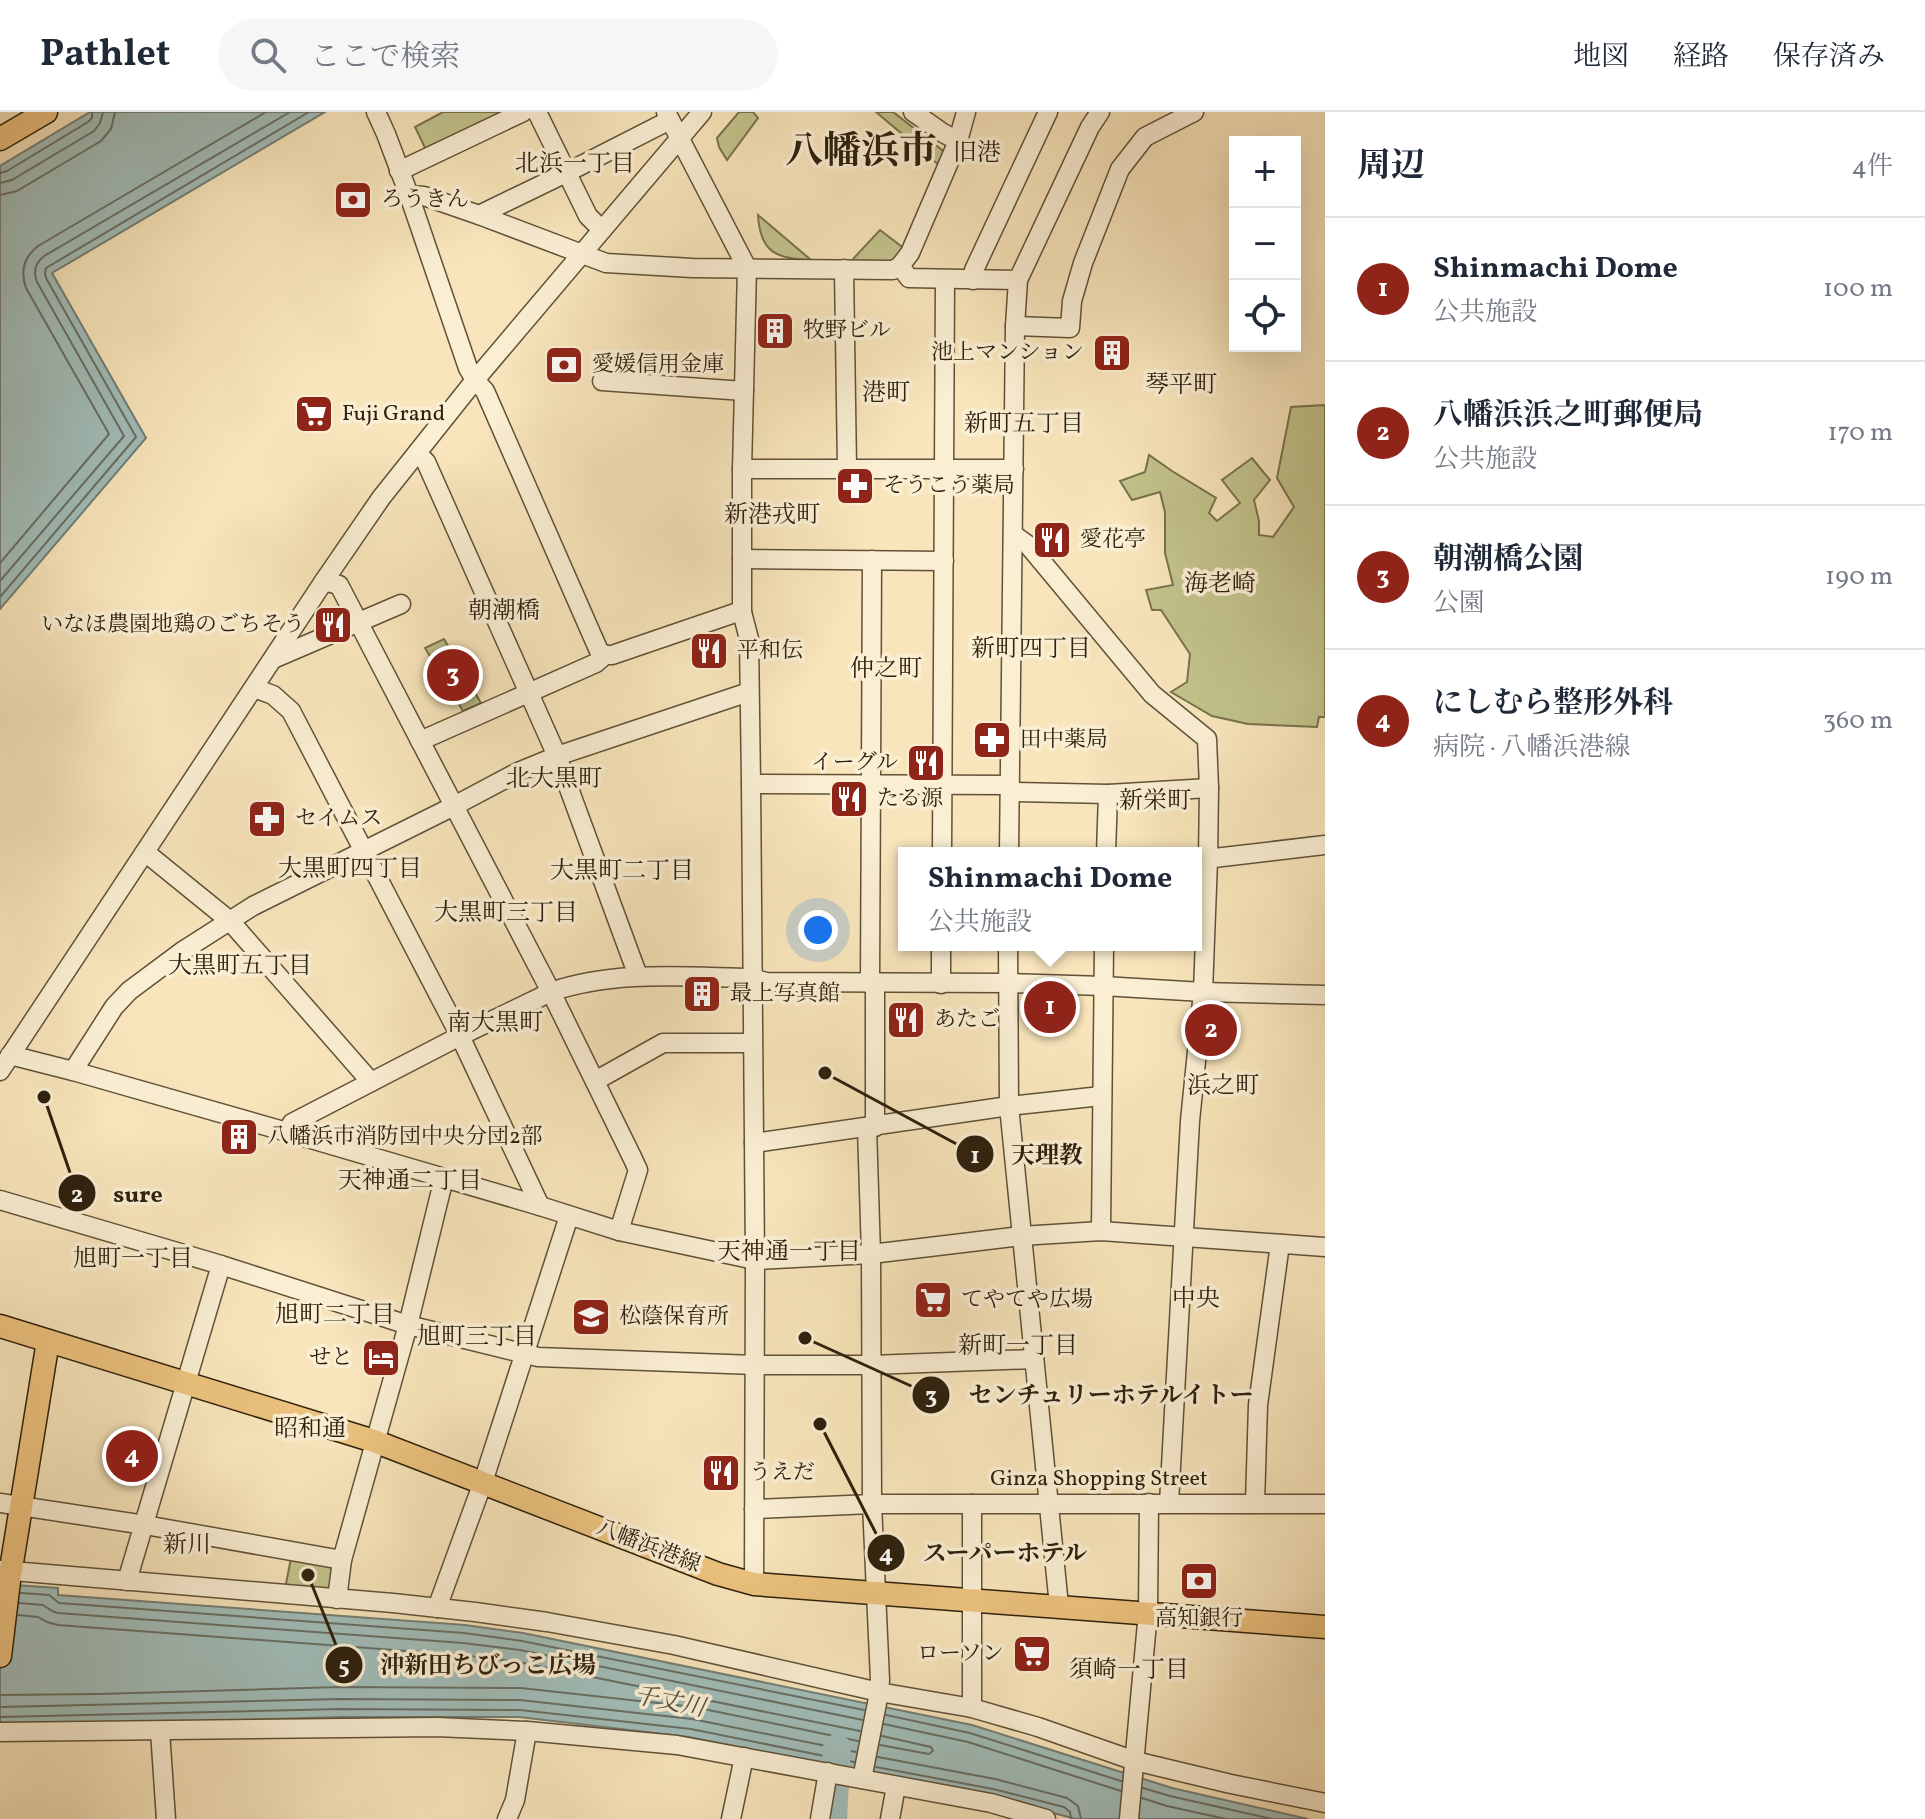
<!DOCTYPE html>
<html lang="ja">
<head>
<meta charset="utf-8">
<style>
  :root { --surface:#fff; --page:#f6f6f7; --text:#1f2937; --muted:#747a83; --line:#e0e1e3; --accent:#8f2418 }
  body { margin:0; font-family:Vollkorn,"Noto Serif JP",serif; background:var(--page); color:var(--text) }
  .controls { position:absolute; right:24px; top:24px; display:grid; overflow:hidden; border-radius:0px; box-shadow:0 8px 32px #0002 }
  .controls button { width:72px; height:72px; display:grid; place-items:center; padding:0; border:0; border-bottom:2px solid var(--line); background:var(--surface); color:var(--text); font:40px sans-serif }
  .you { position:absolute; left:818px; top:818px; width:28px; height:28px; margin:-20px; border:6px solid #fff; border-radius:50%; background:#1a73e8; box-shadow:0 0 0 12px #1a73e833 }
  .badge { display:grid; place-items:center; width:52px; height:52px; border-radius:50%; background:var(--accent); color:#fff; font-size:26px; font-weight:700 }
  .pin { position:absolute; translate:-50% -50%; border:4px solid #fff; box-shadow:0 2px 8px #0006 }
  .popup { position:absolute; left:898px; top:735px; width:304px; height:104px; box-sizing:border-box; display:grid; place-content:center; border-radius:0px; background:var(--surface); filter:drop-shadow(0 2px 6px #0005); font-size:26px; white-space:nowrap; color:var(--muted) }
  .popup b { font-size:30px; color:var(--text) }
  .popup::after { content:''; position:absolute; left:50%; top:100%; margin-left:-16px; border:16px solid transparent; border-top-color:var(--surface) }
  .list { margin:0; padding:0; list-style:none }
  h2 { display:flex; justify-content:space-between; align-items:center; height:104px; margin:0; padding:0 32px; font-size:34px }
  h2 small { font-size:26px; font-weight:400; color:var(--muted) }
  .list li { display:grid; grid-template-columns:52px 1fr auto; gap:24px; align-items:center; box-sizing:border-box; height:144px; padding:0 32px; border-top:2px solid var(--line) }
  .list b { display:block; font-size:30px; white-space:nowrap }
  .list p { margin:0; font-size:26px; white-space:nowrap; color:var(--muted) }
  .list em { font-size:26px; font-style:normal; color:var(--muted) }
  .icon { flex:none; width:44px; height:44px; fill:none; stroke:currentColor; stroke-width:2; stroke-linecap:round; stroke-linejoin:round }
  .map { position:relative; flex:none; width:1325px; height:1707px; overflow:hidden }
  header { display:flex; align-items:center; gap:48px; box-sizing:border-box; height:112px; padding:0 40px; background:var(--surface); border-bottom:2px solid var(--line) }
  header strong { font-size:38px }
  nav { display:flex; gap:44px; margin-inline-start:auto; font-size:28px }
  .search { width:560px; height:72px; background:var(--page); display:flex; align-items:center; gap:20px; box-sizing:border-box; padding:0 28px; border-radius:44px; color:var(--muted); font-size:30px }
  main { display:flex }
  aside { flex:1; background:var(--surface) }
  .map>svg:first-child { display:block }
</style>
</head>
<body>
<header>
<strong>Pathlet</strong>
<div class="search"><svg class="icon" aria-label="search" viewBox="0 0 24 24"><circle cx="10" cy="10" r="6"/><path d="M15 15l6 6"/></svg>ここで検索</div>
<nav><a>地図</a><a>経路</a><a>保存済み</a></nav>
</header>
<main>
<div class="map">
<svg width="1325" height="1707" viewBox="0 0 1325 1707">
  <rect width="100%" height="100%" fill="#f8e5bb"/>
  <filter id="stains"><feTurbulence type="fractalNoise" baseFrequency=".0025" numOctaves="4"/><feColorMatrix values="0 0 0 0 .2 0 0 0 0 .09 0 0 0 0 .02 0 0 0 .5 -.17"/></filter>
  <radialGradient id="worn" r=".72"><stop offset=".6" stop-color="#630" stop-opacity="0"/><stop offset="1" stop-color="#630" stop-opacity=".3"/></radialGradient>
  <g fill="#c3c38c" stroke="#78724c" stroke-width="2">
    <path d="M443,0H507L426,38L415,15Z"/>
    <path d="M739,0H753L758,6L727,48L719,35L717,26Z"/>
    <path d="M876,0H893L946,41L940,54Z"/>
    <path d="M758,103L811,148C777,147 760,141 758,103Z"/>
    <path d="M880,118L910,141L900,154L854,157L853,147Z"/>
    <path d="M1325,293V605H1319L1317,615L1248,612L1212,604L1171,580L1187,570L1190,542L1161,498H1152L1146,478L1173,473L1165,441V400L1160,380L1132,388L1120,369L1145,360L1149,343L1172,359L1216,386L1209,401L1217,409L1240,391L1222,368L1252,346L1270,368L1254,388L1259,409V423L1273,425L1294,395L1277,366L1291,295Z"/>
    <path d="M444,527L481,591L463,599L425,536Z"/>
    <path d="M291,1446L341,1455V1487L284,1482Z"/>
  </g>
  <g fill="#a1bdb9" stroke="#737e74" stroke-width="2">
    <path d="M90,0H325L52,161L146,326L0,497V54Z"/>
    <path d="M0,1472L58,1476V1483L465,1513L523,1521L972,1613L1172,1676L1308,1707H1076L991,1685L689,1625L519,1605H341L99,1612L0,1613Z"/>
  </g>
  <g fill="none" stroke-linecap="round" stroke-linejoin="round">
    <g stroke="#686e63" stroke-width="2">
      <path d="M0,61L7,59L88,10L92,6V0"/>
      <path d="M0,71L12,68L94,19L100,11L103,0"/>
      <path d="M0,83L17,79L101,29L111,17L115,0"/>
      <path d="M0,451L109,322L26,176C20,159 24,145 38,134L266,0"/>
      <path d="M0,469L124,324L37,170C33,160 35,151 44,144L290,0"/>
      <path d="M0,485L136,325L46,166L45,161L46,156L309,0"/>
      <path d="M21,1481L49,1483L59,1491L464,1521L522,1529L864,1598"/>
      <path d="M19,1491L43,1493L52,1499L58,1501L463,1531L520,1538L863,1608"/>
      <path d="M18,1503L38,1505L47,1510L58,1513L461,1543L518,1550L860,1619"/>
      <path d="M0,1583L99,1582L340,1575L521,1576L694,1595L858,1629"/>
      <path d="M0,1595L340,1587L520,1588L692,1607L856,1640"/>
      <path d="M886,1603L970,1621L1121,1669"/>
      <path d="M0,1605L341,1597L520,1598L691,1617L854,1650"/>
      <path d="M884,1612L968,1630L1121,1679"/>
      <path d="M880,1633L929,1642L933,1639L931,1635L882,1624"/>
      <path d="M878,1645L995,1667L1067,1686L1078,1694L1081,1707"/>
      <path d="M876,1655L993,1677L1064,1695L1070,1700L1071,1707"/>
      <path d="M1143,1676L1170,1684L1272,1707"/>
      <path d="M1142,1686L1167,1694L1226,1707"/>
    </g>
    <path stroke="#a1bdb9" stroke-width="28" d="M833,1707L837,1636"/>
    <g stroke="#605138" stroke-width="21">
      <g id="minor">
        <path d="M376,0L386,22L409,83L468,256L475,268L485,279L599,539L605,543"/>
        <path d="M537,0L588,104L602,118"/>
        <path d="M666,0L747,156L742,357V500L749,527L751,672L755,1148L754,1472"/>
        <path d="M913,0L943,21L958,29"/>
        <path d="M399,59L523,0"/>
        <path d="M409,83L424,84L479,103L606,151L692,156L893,158L900,154L910,141L958,29L966,0"/>
        <path d="M479,103L566,61L670,8"/>
        <path d="M900,154L909,166L1018,168"/>
        <path d="M844,157L847,357"/>
        <path d="M973,168L974,158L1048,0"/>
        <path d="M1015,214L1070,216L1072,189L1083,151L1120,57L1145,25L1194,0"/>
        <path d="M602,269L744,279"/>
        <path d="M417,341L426,350L557,644L638,864"/>
        <path d="M742,357H1014"/>
        <path d="M1014,423L1028,433L1152,582L1207,627L1209,676L1208,748L1203,880L1190,1009L1169,1391"/>
        <path d="M742,447L944,449"/>
        <path d="M324,469L339,473L551,880L632,1045L638,1058L619,1119"/>
        <path d="M273,547L401,492"/>
        <path d="M254,576L273,583L291,599L460,924L540,1094"/>
        <path d="M420,629L596,551L605,543H612L735,501L742,500"/>
        <path d="M751,672L1010,673"/>
        <path d="M1010,680L1108,682L1209,676"/>
        <path d="M145,740L230,809L371,970"/>
        <path d="M942,741L945,168"/>
        <path d="M1009,741L1015,214L1018,168L1090,15L1100,0"/>
        <path d="M1106,741L1108,682"/>
        <path d="M1197,748L1325,733"/>
        <path d="M1008,833L1009,994L1059,1494"/>
        <path d="M870,872L872,448"/>
        <path d="M875,872V1015"/>
        <path d="M941,872V833"/>
        <path d="M10,943L73,959L287,1020L540,1094L619,1119L755,1148L871,1142L1021,1124L1101,1119L1325,1135"/>
        <path d="M0,959L324,469L381,386L475,268L702,0"/>
        <path d="M73,959L114,895L129,879L184,838L253,794L454,694L518,660L557,644L749,580"/>
        <path d="M595,969L663,931H752"/>
        <path d="M287,1020L292,1011L460,924L551,880C615,858 685,865 752,866L766,870L1008,871L1103,874L1203,880L1325,883"/>
        <path d="M754,1031L1009,994L1101,984"/>
        <path d="M0,1088L221,1153L408,1213L538,1245L755,1253H871L1034,1247"/>
        <path d="M1101,1119L1104,833"/>
        <path d="M0,1391L145,1413L342,1448"/>
        <path d="M1255,1391L1258,1293L1280,1132"/>
        <path d="M754,1397L872,1392H1325"/>
        <path d="M0,1458L393,1491L475,1500L547,1510L674,1533L879,1580L972,1596L1038,1615L1135,1649L1231,1672L1325,1691"/>
        <path d="M127,1469L221,1153"/>
        <path d="M337,1487L342,1448L408,1213L444,1066"/>
        <path d="M437,1496L483,1370L569,1104"/>
        <path d="M972,1596V1392"/>
        <path d="M160,1619L166,1707"/>
        <path d="M0,1620L437,1615L527,1619L677,1633L991,1691L1046,1707"/>
        <path d="M862,1667L878,1586L880,1568L872,1392L871,1142L867,1016"/>
        <path d="M507,1707L515,1688L527,1619"/>
        <path d="M731,1707L744,1645"/>
        <path d="M820,1707L828,1660"/>
        <path d="M890,1707L896,1674"/>
        <path d="M1129,1707L1148,1500L1149,1391"/>
      </g>
    </g>
    <g stroke="#2e200d" stroke-width="25">
      <g id="major">
        <path d="M0,27L46,0"/>
        <path d="M0,1214L374,1329L718,1462L754,1472L1325,1515"/>
        <path d="M0,1544L9,1469L48,1229"/>
      </g>
    </g>
    <use href="#minor" stroke="#faeed3" stroke-width="18"/>
    <use href="#major" stroke="#ecc27e" stroke-width="22"/>
  </g>
  <defs>
    <g id="bank-square" transform="scale(2)"><rect x="-9" y="-9" width="18" height="18" rx="4" fill="#8f2418" stroke="#faeed3"/><path d="M-6-4H6V4H-6ZM0-2.3a2.3 2.3 0 1 0 0 4.6a2.3 2.3 0 1 0 0-4.6Z" fill="#fff"/></g>
    <g id="building-square" transform="scale(2)"><rect x="-9" y="-9" width="18" height="18" rx="4" fill="#8f2418" stroke="#faeed3"/><path d="M-4-6H4V6H1V3H-1V6H-4ZM-2.5-4.3h1.7v1.8h-1.7ZM.8-4.3h1.7v1.8H.8ZM-2.5-1h1.7V.8h-1.7ZM.8-1h1.7V.8H.8Z" fill="#fff"/></g>
    <g id="supermarket-square" transform="scale(2)"><rect x="-9" y="-9" width="18" height="18" rx="4" fill="#8f2418" stroke="#faeed3"/><path d="M-6-5.5h2.5l.6 2H6L4.5 2H-2.5L-4.4-4H-6ZM-1.5 3.2a1.3 1.3 0 1 0 .1 0ZM3 3.2a1.3 1.3 0 1 0 .1 0Z" fill="#fff"/></g>
    <g id="pharmacy-square" transform="scale(2)"><rect x="-9" y="-9" width="18" height="18" rx="4" fill="#8f2418" stroke="#faeed3"/><path d="M-2-6h4v4h4v4h-4v4h-4v-4h-4v-4h4Z" fill="#fff"/></g>
    <g id="restaurant-square" transform="scale(2)"><rect x="-9" y="-9" width="18" height="18" rx="4" fill="#8f2418" stroke="#faeed3"/><path d="M-5-6h1v4h1v-4h1v4h1v-4h1v5L-1.5 .5V6h-2V.5L-5-1ZM5-6V6H3V1.5H1.5Q1.5-4 5-6Z" fill="#fff"/></g>
    <g id="school-square" transform="scale(2)"><rect x="-9" y="-9" width="18" height="18" rx="4" fill="#8f2418" stroke="#faeed3"/><path d="M0-5L7-2L0 1L-7-2ZM-4 1L0 2.5L4 1V4Q0 6-4 4Z" fill="#fff"/></g>
    <g id="hotel-square" transform="scale(2)"><rect x="-9" y="-9" width="18" height="18" rx="4" fill="#8f2418" stroke="#faeed3"/><path d="M-6-4.5h1.5V1H6V5H4.5V3h-9V5H-6ZM-4 0a1.8 1.8 0 1 1 3.6 0ZM.5 0V-2.5h3Q6-2.5 6 0Z" fill="#fff"/></g>
  </defs>
  <g fill-rule="evenodd">
    <use href="#bank-square" x="353" y="88"/>
    <use href="#building-square" x="775" y="219"/>
    <use href="#building-square" x="1112" y="241"/>
    <use href="#bank-square" x="564" y="253"/>
    <use href="#supermarket-square" x="314" y="302"/>
    <use href="#pharmacy-square" x="855" y="374"/>
    <use href="#restaurant-square" x="1052" y="428"/>
    <use href="#restaurant-square" x="333" y="513"/>
    <use href="#restaurant-square" x="709" y="539"/>
    <use href="#pharmacy-square" x="992" y="628"/>
    <use href="#restaurant-square" x="926" y="651"/>
    <use href="#restaurant-square" x="849" y="687"/>
    <use href="#pharmacy-square" x="267" y="707"/>
    <use href="#building-square" x="702" y="882"/>
    <use href="#restaurant-square" x="906" y="908"/>
    <use href="#building-square" x="239" y="1025"/>
    <use href="#supermarket-square" x="933" y="1188"/>
    <use href="#school-square" x="591" y="1205"/>
    <use href="#hotel-square" x="381" y="1246"/>
    <use href="#restaurant-square" x="721" y="1361"/>
    <use href="#bank-square" x="1199" y="1469"/>
    <use href="#supermarket-square" x="1032" y="1542"/>
  </g>
  <g text-anchor="middle" dominant-baseline="central" stroke-width="7" stroke-linejoin="round" paint-order="stroke">
    <g font-size="22" fill="#2e200d" stroke="#faeed3" text-anchor="start">
      <text x="381" y="88">ろうきん</text>
      <text x="803" y="219">牧野ビル</text>
      <text x="1084" y="241" text-anchor="end">池上マンション</text>
      <text x="592" y="253">愛媛信用金庫</text>
      <text x="342" y="302">Fuji Grand</text>
      <text x="883" y="374">そうこう薬局</text>
      <text x="1080" y="428">愛花亭</text>
      <text x="305" y="513" text-anchor="end">いなほ農園地鶏のごちそう</text>
      <text x="737" y="539">平和伝</text>
      <text x="1020" y="628">田中薬局</text>
      <text x="898" y="651" text-anchor="end">イーグル</text>
      <text x="877" y="687">たる源</text>
      <text x="295" y="707">セイムス</text>
      <text x="730" y="882">最上写真館</text>
      <text x="934" y="908">あたご</text>
      <text x="267" y="1025">八幡浜市消防団中央分団2部</text>
      <text x="961" y="1188">てやてや広場</text>
      <text x="619" y="1205">松蔭保育所</text>
      <text x="353" y="1246" text-anchor="end">せと</text>
      <text x="749" y="1361">うえだ</text>
      <text x="1199" y="1507" text-anchor="middle">高知銀行</text>
      <text x="1004" y="1542" text-anchor="end">ローソン</text>
    </g>
    <g font-size="22" fill="#2e200d" stroke="#faeed3">
      <text x="1099" y="1367">Ginza Shopping Street</text>
      <text transform="translate(648 1435) rotate(21)">八幡浜港線</text>
    </g>
    <g font-size="24" fill="#2e200d" stroke="#faeed3">
      <text x="977" y="42">旧港</text>
      <text x="575" y="53">北浜一丁目</text>
      <text x="1181" y="274">琴平町</text>
      <text x="886" y="282">港町</text>
      <text x="1024" y="313">新町五丁目</text>
      <text x="772" y="404">新港戎町</text>
      <text x="1220" y="473">海老崎</text>
      <text x="504" y="500">朝潮橋</text>
      <text x="1031" y="538">新町四丁目</text>
      <text x="886" y="558">仲之町</text>
      <text x="554" y="668">北大黒町</text>
      <text x="1155" y="690">新栄町</text>
      <text x="350" y="758">大黒町四丁目</text>
      <text x="622" y="760">大黒町二丁目</text>
      <text x="506" y="802">大黒町三丁目</text>
      <text x="240" y="855">大黒町五丁目</text>
      <text x="495" y="912">南大黒町</text>
      <text x="1223" y="975">浜之町</text>
      <text x="410" y="1070">天神通二丁目</text>
      <text x="789" y="1141">天神通一丁目</text>
      <text x="133" y="1148">旭町一丁目</text>
      <text x="1196" y="1188">中央</text>
      <text x="335" y="1204">旭町二丁目</text>
      <text x="477" y="1226">旭町三丁目</text>
      <text x="1018" y="1235">新町一丁目</text>
      <text x="310" y="1318">昭和通</text>
      <text x="187" y="1434">新川</text>
      <text x="1129" y="1559">須崎一丁目</text>
    </g>
    <g font-size="24" font-style="italic" fill="#504f41" stroke="#faeed3">
      <text transform="translate(669 1591) rotate(11)">千丈川</text>
    </g>
    <g font-size="38" font-weight="bold" fill="#2e200d" stroke="#faeed3">
      <text x="861" y="41">八幡浜市</text>
    </g>
  </g>
  <path fill="none" stroke="#2e200d" stroke-width="3" d="M825 961L975 1042M44 985L77 1081M805 1226L931 1283M820 1312L886 1441M308 1463L344 1553"/>
  <g fill="#2e200d" stroke="#faeed3" stroke-width="3">
    <circle cx="825" cy="961" r="8"/>
    <circle cx="44" cy="985" r="8"/>
    <circle cx="805" cy="1226" r="8"/>
    <circle cx="820" cy="1312" r="8"/>
    <circle cx="308" cy="1463" r="8"/>
    <circle cx="975" cy="1042" r="20"/>
    <circle cx="77" cy="1081" r="20"/>
    <circle cx="931" cy="1283" r="20"/>
    <circle cx="886" cy="1441" r="20"/>
    <circle cx="344" cy="1553" r="20"/>
  </g>
  <g font-size="24" text-anchor="middle" font-weight="bold" fill="#fff">
    <text x="975" y="1051">1</text>
    <text x="77" y="1090">2</text>
    <text x="931" y="1291">3</text>
    <text x="886" y="1449">4</text>
    <text x="344" y="1561">5</text>
  </g>
  <g font-size="24" text-anchor="middle" font-weight="bold" fill="#2e200d" stroke="#faeed3" stroke-width="7" stroke-linejoin="round" paint-order="stroke">
    <text x="1047" y="1051">天理教</text>
    <text x="138" y="1090">sure</text>
    <text x="1111" y="1291">センチュリーホテルイトー</text>
    <text x="1005" y="1449">スーパーホテル</text>
    <text x="488" y="1561">沖新田ちびっこ広場</text>
  </g>
  <rect width="100%" height="100%" filter="url(#stains)"/>
  <rect width="100%" height="100%" fill="url(#worn)"/>
</svg>
<div class="controls">
<button>+</button>
<button>−</button>
<button><svg class="icon" aria-label="locate" viewBox="0 0 24 24"><circle cx="12" cy="12" r="6"/><path d="M12 2v4M12 18v4M2 12h4M18 12h4"/></svg></button>
</div>
<div class="you"></div>
<div class="pin badge" style="left:1050px;top:895px">1</div>
<div class="popup"><b>Shinmachi Dome</b>公共施設</div>
<div class="pin badge" style="left:1211px;top:918px">2</div>
<div class="pin badge" style="left:453px;top:563px">3</div>
<div class="pin badge" style="left:132px;top:1344px">4</div>
</div>
<aside>
<h2>周辺<small>4件</small></h2>
<ul class="list">
<li><span class="badge">1</span><div><b>Shinmachi Dome</b><p>公共施設</p></div><em>100 m</em></li>
<li><span class="badge">2</span><div><b>八幡浜浜之町郵便局</b><p>公共施設</p></div><em>170 m</em></li>
<li><span class="badge">3</span><div><b>朝潮橋公園</b><p>公園</p></div><em>190 m</em></li>
<li><span class="badge">4</span><div><b>にしむら整形外科</b><p>病院 · 八幡浜港線</p></div><em>360 m</em></li>
</ul>
</aside>
</main>
</body>
</html>
